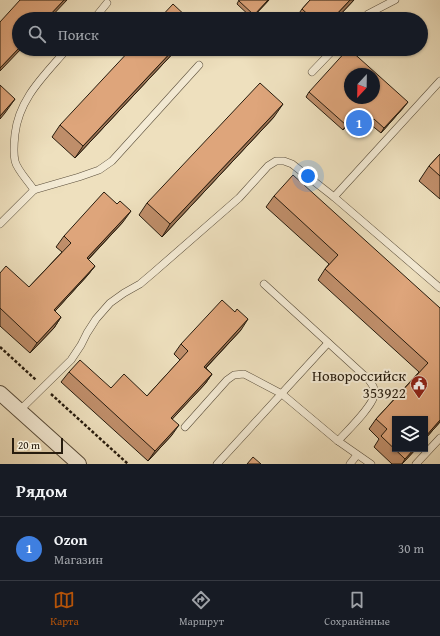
<!DOCTYPE html>
<html lang="ru">
<head>
<meta charset="utf-8">
<style>
  :root { --surface:#171b24; --page:#20242c; --text:#f1f3f6; --muted:#9ea1a6; --line:#363941; --accent:#b45309 }
  body { margin:0; font-family:"Gentium Book Plus",serif; background:var(--page); color:var(--text) }
  .controls { position:absolute; right:12px; bottom:12px; display:grid; overflow:hidden; border-radius:0px; box-shadow:0 1px 3px #0004 }
  .controls button { width:36px; height:36px; display:grid; place-items:center; padding:0; border:0; border-bottom:1px solid var(--line); background:var(--surface); color:var(--text); font:20px sans-serif }
  .compass { position:absolute; left:344px; top:68px; width:36px; height:36px; border-radius:50%; background:var(--surface); box-shadow:0 1px 3px #0004; rotate:202deg }
  .scale { position:absolute; left:12px; bottom:10px; width:51px; box-sizing:border-box; padding-left:4px; border:2px solid #271c0e; border-top:0; font-size:11px; line-height:14px; white-space:nowrap; color:#271c0e; -webkit-text-stroke:3px #f4ebd5; paint-order:stroke }
  .you { position:absolute; left:308px; top:176px; width:14px; height:14px; margin:-10px; border:3px solid #fff; border-radius:50%; background:#1a73e8; box-shadow:0 0 0 6px #1a73e833 }
  .badge { display:grid; place-items:center; width:26px; height:26px; border-radius:50%; background:var(--accent); color:#fff; font-size:13px; font-weight:700 }
  .pin { position:absolute; translate:-50% -50%; border:2px solid #fff; box-shadow:0 1px 4px #0006 }
  .list { margin:0; padding:0; list-style:none }
  h2 { display:flex; justify-content:space-between; align-items:center; height:52px; margin:0; padding:0 16px; font-size:17px }
  h2 small { font-size:13px; font-weight:400; color:var(--muted) }
  .list li { display:grid; grid-template-columns:26px 1fr auto; gap:12px; align-items:center; box-sizing:border-box; height:64px; padding:0 16px; border-top:1px solid var(--line) }
  .list b { display:block; font-size:15px; white-space:nowrap }
  .list p { margin:0; font-size:13px; white-space:nowrap; color:var(--muted) }
  .list em { font-size:13px; font-style:normal; color:var(--muted) }
  .icon { flex:none; width:22px; height:22px; fill:none; stroke:currentColor; stroke-width:2; stroke-linecap:round; stroke-linejoin:round }
  .map { position:relative; flex:none; width:440px; height:464px; overflow:hidden }
  .search { position:absolute; background:var(--surface); box-shadow:0 1px 3px #0004; left:12px; right:12px; top:12px; height:44px; display:flex; align-items:center; gap:10px; box-sizing:border-box; padding:0 14px; border-radius:22px; color:var(--muted); font-size:15px }
  .sheet { height:116px; background:var(--surface) }
  nav { display:flex; justify-content:space-around; align-items:center; box-sizing:border-box; height:56px; border-top:1px solid var(--line); background:var(--surface); font-size:11px; color:var(--muted) }
  nav a { display:grid; justify-items:center; gap:2px }
  nav .on { color:var(--accent) }
  .map>svg:first-child { display:block }
</style>
</head>
<body>
<div class="map">
<svg width="440" height="464" viewBox="0 0 440 464">
  <rect width="100%" height="100%" fill="#eee0be"/>
  <filter id="stains"><feTurbulence type="fractalNoise" baseFrequency=".005" numOctaves="4"/><feColorMatrix values="0 0 0 0 .2 0 0 0 0 .09 0 0 0 0 .02 0 0 0 .5 -.17"/></filter>
  <radialGradient id="worn" r=".72"><stop offset=".6" stop-color="#630" stop-opacity="0"/><stop offset="1" stop-color="#630" stop-opacity=".3"/></radialGradient>
  <g fill="none" stroke-linecap="round" stroke-linejoin="round">
    <g stroke="#594d3a" stroke-width="8">
      <g id="service">
        <path d="M94,19L107,3"/>
        <path d="M363,19L368,14L395,0"/>
        <path d="M312,72L334,49"/>
        <path d="M34,190C29,182 17,170 15,161C13,152 14,143 15,134C19,98 45,75 67,49"/>
        <path d="M334,197L440,81"/>
        <path d="M0,224L34,190L79,177L99,170L112,161L199,65"/>
        <path d="M264,284L368,379C372,384 376,389 374,396C371,408 347,431 338,441"/>
        <path d="M20,410L71,360L81,345L87,333L96,319L110,303L124,293L140,284L153,273L239,198L268,166L276,161H284L292,164L334,197L440,288"/>
        <path d="M185,427L227,380L234,375L244,374L282,394L338,441L371,464"/>
        <path d="M217,464L328,343"/>
        <path d="M350,464L357,455"/>
        <path d="M416,464L440,438"/>
      </g>
    </g>
    <g stroke="#594d3a" stroke-width="16">
      <path id="minor" d="M0,393L79,464"/>
    </g>
    <g stroke="#271c0e" stroke-width="2.5" stroke-dasharray="3 2" stroke-linecap="butt">
      <path d="M0,347L36,380"/>
      <path d="M51,394L128,464"/>
    </g>
    <use href="#service" stroke="#f4ebd5" stroke-width="7"/>
    <use href="#minor" stroke="#f4ebd5" stroke-width="14"/>
  </g>
  <g fill="#bf8e6a" stroke="#271c0e">
    <path d="M239,0H269L252,18L237,4Z"/>
    <path d="M310,0H354L336,19H295L302,9Z"/>
    <path d="M177,49L75,158L52,137L60,125Z"/>
    <path d="M309,92L404,107L381,133L370,124L362,133L350,122L343,130L306,97Z"/>
    <path d="M274,117L162,237L139,215L147,203Z"/>
    <path d="M440,154V199L419,181L429,166Z"/>
    <path d="M274,196L440,308V422L425,439V419L395,449H416L402,464H392L374,447L379,439L369,429L376,419L419,372L318,280L325,269L329,264L266,207Z"/>
    <path d="M123,222L88,260L95,266L87,276L55,311L61,317L54,328L30,353L0,326V273L29,287L62,252L56,247L64,236Z"/>
    <path d="M241,330L206,368L212,374L205,384L172,419V435L148,461L61,382L69,372L111,388L147,396L180,360L174,354L181,344Z"/>
  </g>
  <g fill="#9b7456" stroke="#271c0e">
    <path d="M64,0H67L49,19H46Z"/>
    <path d="M268,0H269L252,18L254,15Z"/>
    <path d="M350,0H354L336,19H332Z"/>
    <path d="M19,48V49H21L0,71V68Z"/>
    <path d="M174,49H177L75,158L83,146Z"/>
    <path d="M15,99L5,113L0,119V116Z"/>
    <path d="M408,102L404,107L381,133L384,128Z"/>
    <path d="M283,104L274,117L162,237L170,224Z"/>
    <path d="M353,117L350,122L343,130L346,125Z"/>
    <path d="M131,211L123,222L79,269L87,258Z"/>
    <path d="M95,266L87,276L46,321L54,310Z"/>
    <path d="M61,317L54,328L30,353L37,343Z"/>
    <path d="M248,319L241,330L197,377L204,367Z"/>
    <path d="M212,374L205,384L164,428L171,418Z"/>
    <path d="M440,420V422L425,439V437Z"/>
    <path d="M179,425L172,435L148,461L155,451Z"/>
    <path d="M414,449H416L402,464L405,459Z"/>
  </g>
  <g fill="#dea57b" stroke="#271c0e" fill-rule="evenodd">
    <path d="M20,0H64L46,19H19V48L0,68V22Z"/>
    <path d="M239,0H268L254,15L239,1Z"/>
    <path d="M310,0H350L332,19H313L302,9Z"/>
    <path d="M173,4L189,19H159Z"/>
    <path d="M131,49H174L83,146L60,125Z"/>
    <path d="M348,49H349L408,102L384,128L374,119L366,128L353,117L346,125L309,92ZM350,74H374V98H350Z"/>
    <path d="M260,83L283,104L170,224L147,203Z"/>
    <path d="M0,85L15,99L0,116Z"/>
    <path d="M440,154V176L429,166Z"/>
    <path d="M293,175L440,308V420L425,437V419H395V449H414L405,459L381,436L387,429L376,419L428,363L325,269L338,255L274,196Z"/>
    <path d="M104,192L117,204L120,201L131,211L87,258L95,266L54,310L61,317L37,343L0,308V273L6,266L29,287L71,243L64,236Z"/>
    <path d="M222,300L235,312L237,309L248,319L204,367L212,374L171,418L179,425L155,451L69,372L80,360L111,388L124,374L147,396L188,351L181,344Z"/>
    <path d="M253,457L261,464H247Z"/>
  </g>
  <defs>
    <g id="civic-pin" transform="scale(0.9)"><path d="M0 17L-7.5 6A9.5 9.5 0 1 1 7.5 6Z" fill="#8f2418" stroke="#f4ebd5"/><path d="M-.6-6.5H3V-4.5H.6V-3L4-1V1h2V6H-6V1h2V-1L-.6-3ZM-1.2 2.5V6h2.4V2.5Z" fill="#fff"/></g>
  </defs>
  <g fill-rule="evenodd">
    <use href="#civic-pin" x="419" y="384"/>
  </g>
  <g text-anchor="middle" dominant-baseline="central" stroke-width="4" stroke-linejoin="round" paint-order="stroke">
    <g font-size="15" fill="#271c0e" stroke="#f4ebd5" text-anchor="end">
      <text x="406" y="375">Новороссийск<tspan x="406" dy="17">353922</tspan></text>
    </g>
  </g>
  <rect width="100%" height="100%" filter="url(#stains)"/>
  <rect width="100%" height="100%" fill="url(#worn)"/>
</svg>
<div class="controls">
<button><svg class="icon" aria-label="layers" viewBox="0 0 24 24"><path d="M12 4l9 5-9 5-9-5zM3 14l9 5 9-5"/></svg></button>
</div>
<svg class="compass" viewBox="-18 -18 36 36"><path d="M0-13l5 13h-10z" fill="#e53935"/><path d="M0 13l5-13h-10z" fill="#9ea1a6"/></svg>
<div class="scale">20 m</div>
<div class="you"></div>
<div class="pin badge" style="left:359px;top:123px;background:#3f7fe0">1</div>
<div class="search"><svg class="icon" aria-label="search" viewBox="0 0 24 24"><circle cx="10" cy="10" r="6"/><path d="M15 15l6 6"/></svg>Поиск</div>
</div>
<section class="sheet">
<h2>Рядом<small></small></h2>
<ul class="list">
<li><span class="badge" style="background:#3f7fe0">1</span><div><b>Ozon</b><p>Магазин</p></div><em>30 m</em></li>
</ul>
</section>
<nav>
<a class="on"><svg class="icon" aria-label="map" viewBox="0 0 24 24"><path d="M3 6l6-2 6 2 6-2v14l-6 2-6-2-6 2zM9 4v14M15 6v14"/></svg>Карта</a>
<a><svg class="icon" aria-label="directions" viewBox="0 0 24 24"><path d="M12 3l9 9-9 9-9-9zM9 14v-3h6M13 9l2 2-2 2"/></svg>Маршрут</a>
<a><svg class="icon" aria-label="saved" viewBox="0 0 24 24"><path d="M7 4h10v16l-5-4-5 4z"/></svg>Сохранённые</a>
</nav>
</body>
</html>
